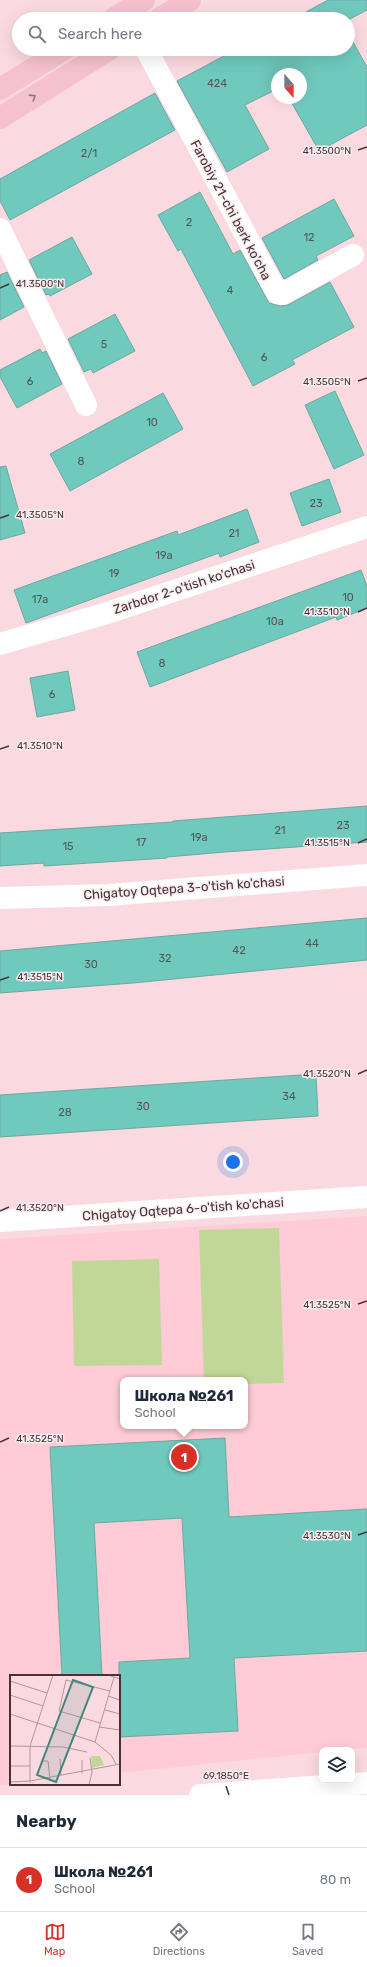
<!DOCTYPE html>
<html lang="en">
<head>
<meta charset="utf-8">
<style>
  :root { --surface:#fff; --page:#f2f2f3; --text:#1f2937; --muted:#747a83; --line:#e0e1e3; --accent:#d93025 }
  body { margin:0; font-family:Rubik,sans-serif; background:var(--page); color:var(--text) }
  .controls { position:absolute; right:12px; bottom:12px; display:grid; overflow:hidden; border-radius:8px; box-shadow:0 4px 16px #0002 }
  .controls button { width:36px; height:36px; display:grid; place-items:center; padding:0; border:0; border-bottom:1px solid var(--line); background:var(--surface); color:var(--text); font:20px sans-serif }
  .compass { position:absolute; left:271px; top:68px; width:36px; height:36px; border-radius:50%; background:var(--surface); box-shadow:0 4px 16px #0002; rotate:159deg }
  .you { position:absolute; left:233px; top:1162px; width:14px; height:14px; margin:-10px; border:3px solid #fff; border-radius:50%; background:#1a73e8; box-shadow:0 0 0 6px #1a73e833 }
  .badge { display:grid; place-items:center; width:26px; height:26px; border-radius:50%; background:var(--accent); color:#fff; font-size:13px; font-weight:700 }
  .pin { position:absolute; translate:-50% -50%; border:2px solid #fff; box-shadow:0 1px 4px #0006 }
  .popup { position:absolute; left:120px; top:1377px; width:128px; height:52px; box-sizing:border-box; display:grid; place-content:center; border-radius:8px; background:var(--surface); filter:drop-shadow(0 1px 3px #0005); font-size:13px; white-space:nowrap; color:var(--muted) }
  .popup b { font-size:15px; color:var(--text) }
  .popup::after { content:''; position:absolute; left:50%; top:100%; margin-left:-8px; border:8px solid transparent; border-top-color:var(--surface) }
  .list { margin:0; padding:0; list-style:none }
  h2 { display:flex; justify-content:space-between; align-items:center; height:52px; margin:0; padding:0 16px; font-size:17px }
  h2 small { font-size:13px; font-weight:400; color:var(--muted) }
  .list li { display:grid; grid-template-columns:26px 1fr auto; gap:12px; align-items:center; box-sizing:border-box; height:64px; padding:0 16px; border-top:1px solid var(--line) }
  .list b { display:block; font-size:15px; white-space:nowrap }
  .list p { margin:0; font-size:13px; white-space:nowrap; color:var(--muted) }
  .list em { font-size:13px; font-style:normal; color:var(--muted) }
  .icon { flex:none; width:22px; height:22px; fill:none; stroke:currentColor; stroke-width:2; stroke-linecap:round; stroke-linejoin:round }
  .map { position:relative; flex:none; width:367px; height:1795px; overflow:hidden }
  .search { position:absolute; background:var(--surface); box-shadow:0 4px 16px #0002; left:12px; right:12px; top:12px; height:44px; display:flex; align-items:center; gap:10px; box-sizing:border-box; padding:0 14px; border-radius:22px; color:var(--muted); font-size:15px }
  .sheet { height:116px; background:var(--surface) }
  nav { display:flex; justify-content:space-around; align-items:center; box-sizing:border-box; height:56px; border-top:1px solid var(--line); background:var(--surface); font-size:11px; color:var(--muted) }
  nav a { display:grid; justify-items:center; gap:2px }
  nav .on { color:var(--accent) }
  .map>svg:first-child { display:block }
</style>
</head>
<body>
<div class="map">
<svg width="367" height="1795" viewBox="0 0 367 1795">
  <rect width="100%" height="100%" fill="#fad9e0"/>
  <path fill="#fecbd6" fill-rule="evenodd" d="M367,1216V1748L322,1750V1752L119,1773V1676H11V1784L0,1785V1239ZM123,1380H245V1426H123Z"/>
  <g fill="#c1d798">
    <path d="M279,1228L284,1383L245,1384V1380H204L199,1230Z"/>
    <path d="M159,1259L162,1365L74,1366L72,1261Z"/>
  </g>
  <g fill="#70c9bd" stroke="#6da89f">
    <path d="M328,0H367V10L348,20L293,19Z"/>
    <path d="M348,33L367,67V125L319,151L289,98H301V74H277V89L245,105L269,149L227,172L177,81L237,49H348Z"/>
    <path d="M155,93L175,130L10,220L0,201V179Z"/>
    <path d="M200,192L233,254L240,250L269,303L280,306L288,305L330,282L354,327L292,360L295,364L253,386L181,249L178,251L158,215Z"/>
    <path d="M334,199L354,236L316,256L318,260L284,279L262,238Z"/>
    <path d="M72,237L92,274L50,296L49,294L46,295L29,260Z"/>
    <path d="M7,272L24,307L0,320V275Z"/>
    <path d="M115,314L135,351L93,373L91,369L84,372L68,339Z"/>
    <path d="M40,349L42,353L46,351L62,384L17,408L0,377V370Z"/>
    <path d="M335,391L364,455L334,469L305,405Z"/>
    <path d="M163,393L183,429L70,491L50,454Z"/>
    <path d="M6,466L25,533L0,540V467Z"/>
    <path d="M329,479L341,512L302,526L290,493Z"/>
    <path d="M247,509L259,542L220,557L219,553L26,623L14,590L177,531L178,535Z"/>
    <path d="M361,570L367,586V608L337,620L336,617L150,687L137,652Z"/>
    <path d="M68,671L75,710L37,717L30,678Z"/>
    <path d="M367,806V842L225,852L167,857V858L44,866V863L0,866V833L173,822V821Z"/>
    <path d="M367,918V960L133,983L0,993V951Z"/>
    <path d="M316,1074L318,1116L0,1137V1095Z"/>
    <path d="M225,1438L229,1517L367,1509V1651L234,1658L238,1731L119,1737V1662L190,1658L182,1518L94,1523L102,1676H62L50,1447Z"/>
  </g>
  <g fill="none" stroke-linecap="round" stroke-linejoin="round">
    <g stroke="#fff" stroke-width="22">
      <path d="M146,49L277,293L282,294L353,255"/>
      <path d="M0,229L86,405"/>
      <path d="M0,644L104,614L367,527"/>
      <path d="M0,898L108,895L367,875"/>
      <path d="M0,1221L367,1197"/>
      <path d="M200,1795L367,1783"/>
    </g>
    <g stroke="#f5c1ce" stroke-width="22">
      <path d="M113,19L144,0"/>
      <path d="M159,19L190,0"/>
      <path d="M0,89L65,49"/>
      <path d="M0,118L110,49"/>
    </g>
  </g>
  <defs><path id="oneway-chevron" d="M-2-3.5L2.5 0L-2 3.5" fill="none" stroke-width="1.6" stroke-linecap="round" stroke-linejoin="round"/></defs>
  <use stroke="#96727b" href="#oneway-chevron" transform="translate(33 97) rotate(-32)"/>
  <path fill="none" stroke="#483237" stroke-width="1.5" d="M358,150L367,147M0,288L9,284M358,381L367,378M0,518L9,515M358,612L367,608M0,749L9,746M358,843L367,839M0,980L9,977M358,1074L367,1070M0,1211L9,1207M358,1304L367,1301M0,1442L9,1438M358,1535L367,1532M226,1786L229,1795"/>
  <g text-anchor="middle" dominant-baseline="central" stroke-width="3" stroke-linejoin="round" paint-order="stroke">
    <g font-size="11" fill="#525858">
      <text x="217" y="83">424</text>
      <text x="89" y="153">2/1</text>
      <text x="189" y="222">2</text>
      <text x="309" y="237">12</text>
      <text x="230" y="290">4</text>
      <text x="104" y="344">5</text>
      <text x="264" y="357">6</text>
      <text x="30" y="381">6</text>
      <text x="152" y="422">10</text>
      <text x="81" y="461">8</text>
      <text x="316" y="503">23</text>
      <text x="234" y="533">21</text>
      <text x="164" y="555">19a</text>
      <text x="114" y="573">19</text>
      <text x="348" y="597">10</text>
      <text x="40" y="599">17a</text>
      <text x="275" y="621">10a</text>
      <text x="162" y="663">8</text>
      <text x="52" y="694">6</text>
      <text x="343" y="825">23</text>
      <text x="280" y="830">21</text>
      <text x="199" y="837">19a</text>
      <text x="141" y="842">17</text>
      <text x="68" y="846">15</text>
      <text x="312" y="943">44</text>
      <text x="239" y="950">42</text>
      <text x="165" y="958">32</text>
      <text x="91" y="964">30</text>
      <text x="289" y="1096">34</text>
      <text x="143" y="1106">30</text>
      <text x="65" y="1112">28</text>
    </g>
    <g font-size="13" fill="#483237" stroke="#f8edef">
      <text transform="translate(231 210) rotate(62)">Farobiy 21-chi berk ko'cha</text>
      <text transform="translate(184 587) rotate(-18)">Zarbdor 2-o'tish ko'chasi</text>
      <text transform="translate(184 888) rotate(-4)">Chigatoy Oqtepa 3-o'tish ko'chasi</text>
      <text transform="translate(183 1209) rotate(-4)">Chigatoy Oqtepa 6-o'tish ko'chasi</text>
    </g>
  </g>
  <g transform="translate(10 1675)">
    <rect width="110" height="110" fill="#fad9e0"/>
    <path d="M81,81H90L94,90L82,93Z" fill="#c1d798"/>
    <path fill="none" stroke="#b3969c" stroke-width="1" d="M98,0L110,4M0,6L37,18M0,20L33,31M98,21L110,25M95,35L110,39M0,39L85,67L101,80L106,89M90,48L49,36L56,5L100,16M89,52L110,55M85,67L104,2M0,71L53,72L77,77M50,84L51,100M72,85V98M33,86H38L40,104M0,91H20M0,107L20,106L110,89M20,108V71L43,0M79,110L82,97L80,83"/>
    <path fill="#42877e" fill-opacity="0.15" stroke="#42877e" stroke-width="2" d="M63,5L83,12L46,107L27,100Z"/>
    <rect width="110" height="110" fill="none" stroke="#483237" stroke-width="2"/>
  </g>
  <g font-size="10" text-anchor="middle" fill="#483237" stroke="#f8edef" stroke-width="3" stroke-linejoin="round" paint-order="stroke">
    <text x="327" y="154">41.3500°N</text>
    <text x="40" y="287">41.3500°N</text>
    <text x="327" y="385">41.3505°N</text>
    <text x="40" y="518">41.3505°N</text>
    <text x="327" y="615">41.3510°N</text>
    <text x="40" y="749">41.3510°N</text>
    <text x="327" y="846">41.3515°N</text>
    <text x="40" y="980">41.3515°N</text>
    <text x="327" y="1077">41.3520°N</text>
    <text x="40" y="1211">41.3520°N</text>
    <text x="327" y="1308">41.3525°N</text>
    <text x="40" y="1442">41.3525°N</text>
    <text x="327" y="1539">41.3530°N</text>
    <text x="226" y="1779">69.1850°E</text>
  </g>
</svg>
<div class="controls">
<button><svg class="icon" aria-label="layers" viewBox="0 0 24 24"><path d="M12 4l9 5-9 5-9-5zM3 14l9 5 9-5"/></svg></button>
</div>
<svg class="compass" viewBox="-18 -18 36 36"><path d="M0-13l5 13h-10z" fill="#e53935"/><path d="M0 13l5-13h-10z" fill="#747a83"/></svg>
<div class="you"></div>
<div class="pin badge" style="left:184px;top:1457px">1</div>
<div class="popup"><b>Школа №261</b>School</div>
<div class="search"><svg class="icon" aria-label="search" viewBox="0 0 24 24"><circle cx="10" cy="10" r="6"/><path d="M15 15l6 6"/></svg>Search here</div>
</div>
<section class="sheet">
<h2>Nearby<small></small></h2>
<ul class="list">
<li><span class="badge">1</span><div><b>Школа №261</b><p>School</p></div><em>80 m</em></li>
</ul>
</section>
<nav>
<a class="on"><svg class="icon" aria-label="map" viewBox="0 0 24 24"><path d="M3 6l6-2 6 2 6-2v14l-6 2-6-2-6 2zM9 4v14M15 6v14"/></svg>Map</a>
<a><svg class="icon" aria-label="directions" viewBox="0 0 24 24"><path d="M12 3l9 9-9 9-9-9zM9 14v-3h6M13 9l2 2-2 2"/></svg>Directions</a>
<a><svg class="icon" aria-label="saved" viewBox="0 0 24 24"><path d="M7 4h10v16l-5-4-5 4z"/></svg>Saved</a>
</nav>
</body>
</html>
